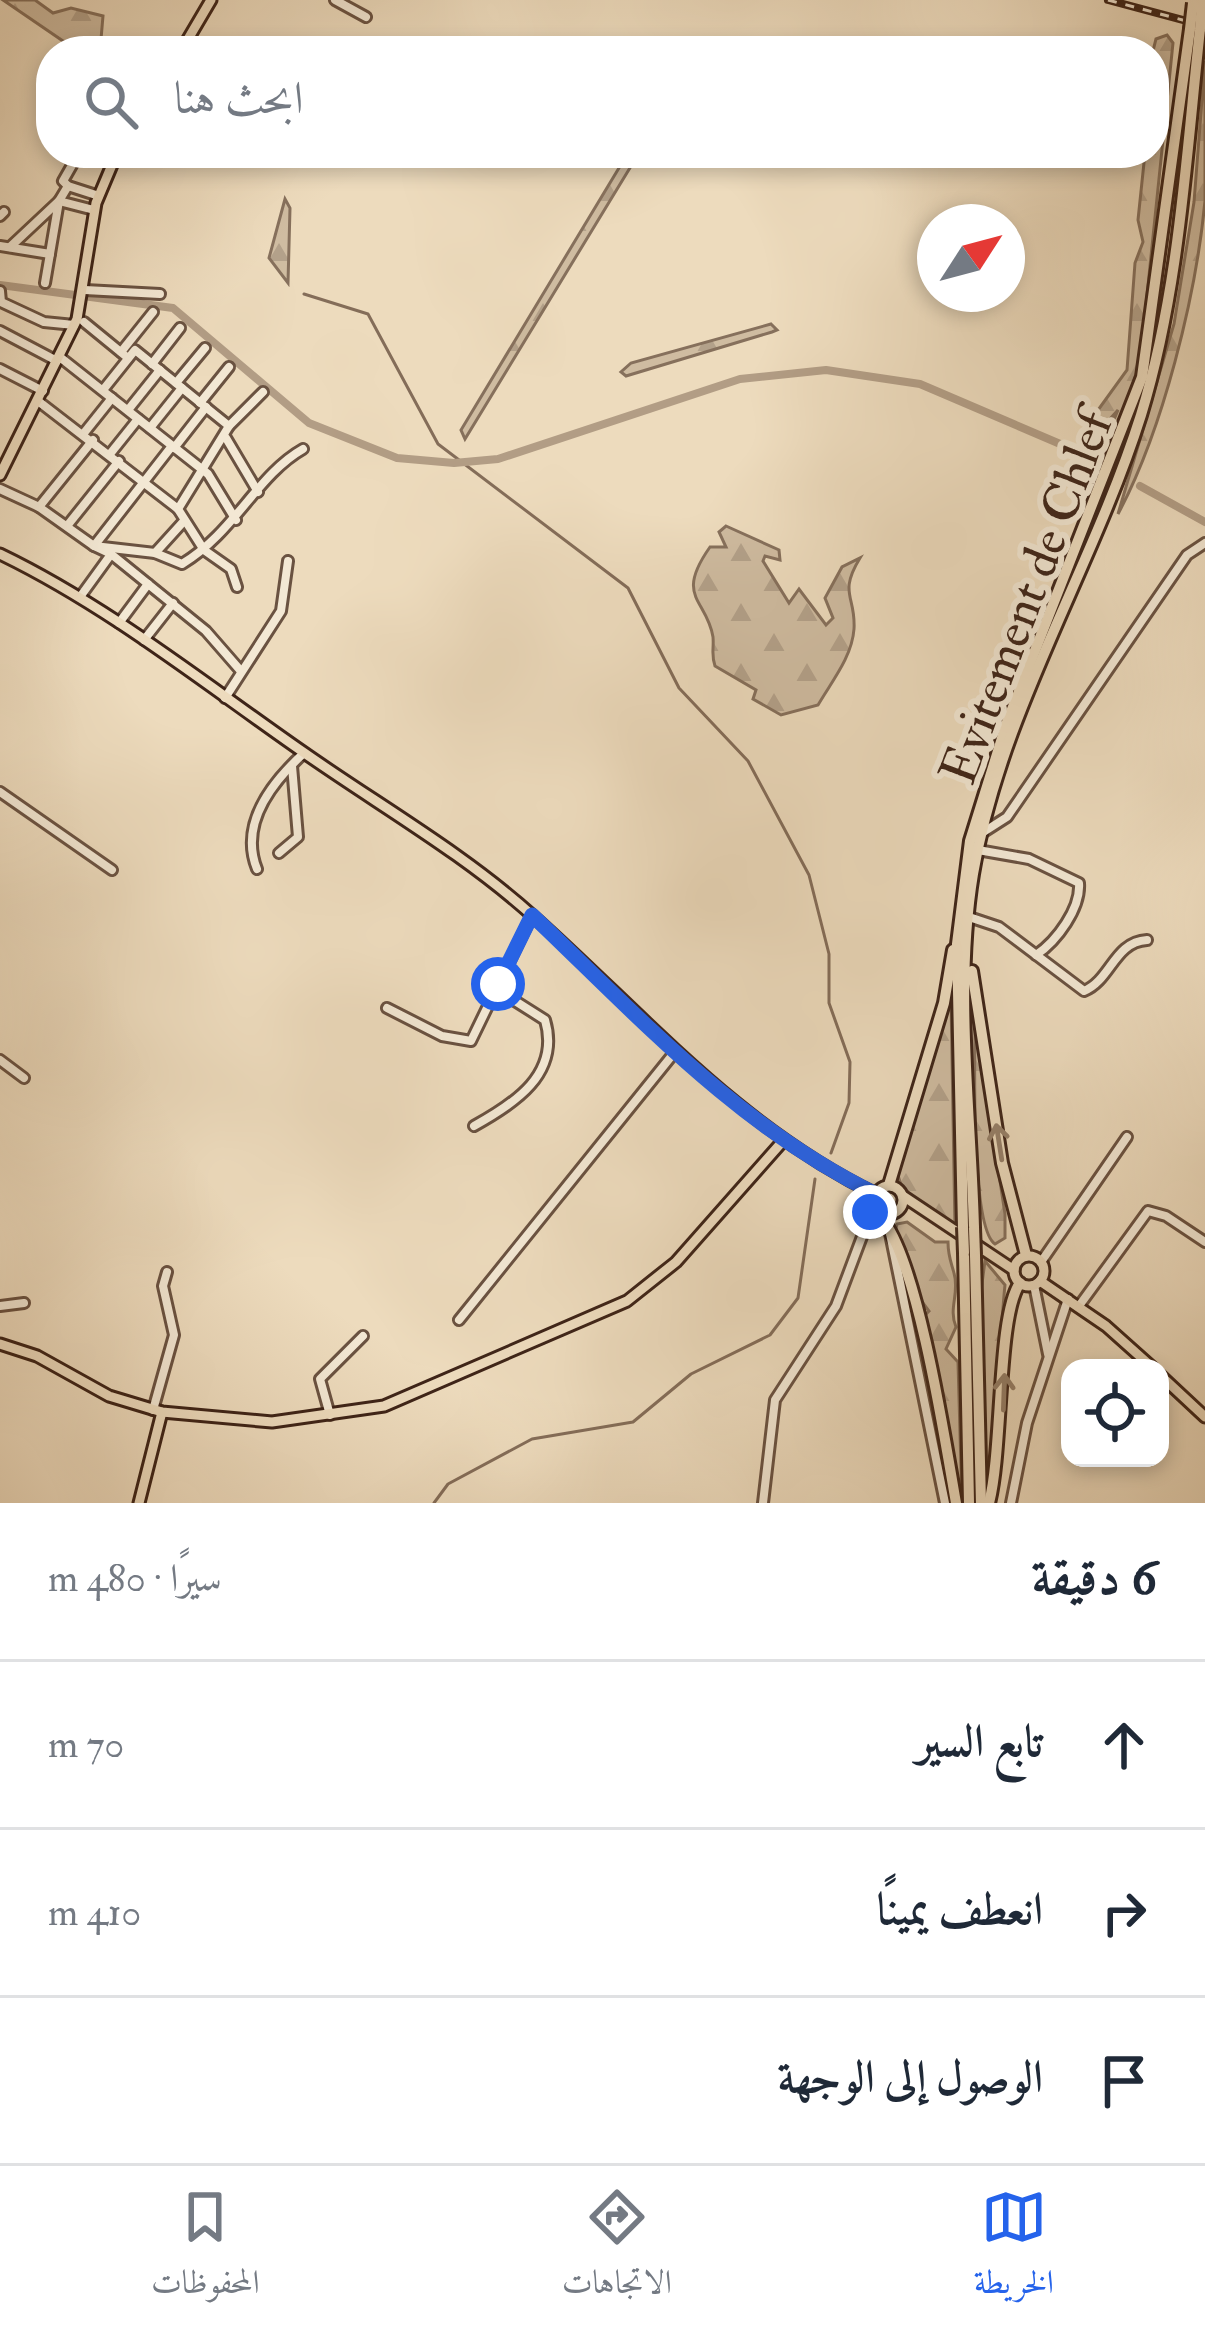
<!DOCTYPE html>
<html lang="ar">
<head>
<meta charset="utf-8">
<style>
  :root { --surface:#fff; --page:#f6f6f7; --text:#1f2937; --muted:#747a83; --line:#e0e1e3; --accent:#2563eb }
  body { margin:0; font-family:"IM FELL Double Pica",Amiri,serif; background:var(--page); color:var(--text); direction:rtl }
  .controls { position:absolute; right:36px; bottom:36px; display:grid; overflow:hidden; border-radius:24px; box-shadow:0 6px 18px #0003 }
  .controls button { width:108px; height:108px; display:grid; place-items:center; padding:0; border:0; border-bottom:3px solid var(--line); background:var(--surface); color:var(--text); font:60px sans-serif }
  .compass { position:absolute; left:917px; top:204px; width:108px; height:108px; border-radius:50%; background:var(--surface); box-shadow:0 6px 18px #0003; rotate:54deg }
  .stop { position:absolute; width:36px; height:36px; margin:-27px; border:9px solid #2563eb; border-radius:50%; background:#fff }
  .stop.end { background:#2563eb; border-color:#fff; box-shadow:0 3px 12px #0008 }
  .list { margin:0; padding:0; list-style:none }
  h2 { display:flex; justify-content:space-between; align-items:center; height:156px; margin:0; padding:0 48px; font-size:51px }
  h2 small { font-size:39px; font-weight:400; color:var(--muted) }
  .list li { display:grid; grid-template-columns:78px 1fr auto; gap:36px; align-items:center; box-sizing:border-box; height:168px; padding:0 48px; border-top:3px solid var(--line) }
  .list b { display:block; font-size:45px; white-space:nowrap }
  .list em { font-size:39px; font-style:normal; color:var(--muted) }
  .icon { flex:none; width:66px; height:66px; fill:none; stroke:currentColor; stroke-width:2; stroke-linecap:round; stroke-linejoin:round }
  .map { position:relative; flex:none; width:1205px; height:1503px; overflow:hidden; direction:ltr }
  .search { position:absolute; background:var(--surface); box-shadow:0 6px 18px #0003; left:36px; right:36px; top:36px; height:132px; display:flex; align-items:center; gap:30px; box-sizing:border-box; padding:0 42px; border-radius:48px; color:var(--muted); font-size:45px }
  .sheet { height:660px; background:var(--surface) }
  nav { display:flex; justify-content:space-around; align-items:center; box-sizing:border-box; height:168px; border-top:3px solid var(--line); background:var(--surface); font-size:33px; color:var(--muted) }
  nav a { display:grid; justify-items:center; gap:6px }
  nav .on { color:var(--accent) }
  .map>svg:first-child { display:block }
</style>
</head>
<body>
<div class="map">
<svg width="1205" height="1503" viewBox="0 0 1205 1503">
  <defs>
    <pattern id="forest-firs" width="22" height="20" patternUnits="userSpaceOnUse" patternTransform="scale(3)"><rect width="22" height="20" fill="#cfbca1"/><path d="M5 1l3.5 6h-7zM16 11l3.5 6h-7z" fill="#b3a18a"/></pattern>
  </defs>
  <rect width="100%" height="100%" fill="#eddbbd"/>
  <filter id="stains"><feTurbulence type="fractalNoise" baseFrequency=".00167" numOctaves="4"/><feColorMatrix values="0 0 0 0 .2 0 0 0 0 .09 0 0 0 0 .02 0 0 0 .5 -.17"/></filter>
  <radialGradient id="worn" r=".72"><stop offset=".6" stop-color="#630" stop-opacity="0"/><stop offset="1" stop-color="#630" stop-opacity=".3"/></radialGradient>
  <g fill="url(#forest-firs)" stroke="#86705c" stroke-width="3">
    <path d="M3,0H35L53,13L71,8L103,16L100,51L66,43Z"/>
    <path d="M1167,35L1173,43L1140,363L1108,456L1102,448L1118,410L1089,442L1080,435L1127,370L1135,263L1143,242L1138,220L1145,153H1154L1153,51L1156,39Z"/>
    <path d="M1205,61C1205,107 1205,155 1205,201C1196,296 1163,430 1118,514L1174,324L1194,202Z"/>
    <path d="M628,153H639L465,439L461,430Z"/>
    <path d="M285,199L290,208L288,283L269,258Z"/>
    <path d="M771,324L777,330L772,332L626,376L621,372L631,363Z"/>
    <path d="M726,526L779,550L780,560L765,556L763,561L789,603L799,589L826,625L833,618L825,598L842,567L860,558C838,594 856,596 854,629C852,657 832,681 818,705L781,715L753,699L756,690L715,666C711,655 714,649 713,637C707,599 674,598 710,547H726L719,532Z"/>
    <path d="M951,999L955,1229L952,1230C937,1207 898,1201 898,1171Z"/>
    <path d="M975,1017L1005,1214V1238L995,1244C970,1228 975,1054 975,1017Z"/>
    <path d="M907,1222L935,1242H948C948,1256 951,1262 954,1273C960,1293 948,1308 956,1327L946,1349L958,1362L962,1503L921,1319L929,1311L911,1287L895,1232L897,1224Z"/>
    <path d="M985,1261L1005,1285C998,1355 999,1425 986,1494L981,1291Z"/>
  </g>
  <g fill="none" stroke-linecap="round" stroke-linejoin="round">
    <g stroke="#846d59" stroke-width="3">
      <path d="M304,294L368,314L438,444L628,588L679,688L748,761L809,875L829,954V1003L850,1062L849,1103L831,1153"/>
      <path d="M434,1503L448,1484L532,1439L633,1422L691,1374L770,1335L798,1298L815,1179"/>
    </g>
    <g stroke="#b29d85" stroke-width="8">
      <path d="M0,285L173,308L309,423L397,458L454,463L498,459L740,379L826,370L920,384L1093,458"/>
      <path d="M1140,486L1205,522"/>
    </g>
    <g stroke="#6a5241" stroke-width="14">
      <g id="minor">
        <path d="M335,0L366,17"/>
        <path d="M79,153L63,181L68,186L59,201L94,210"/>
        <path d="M68,186L99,196"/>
        <path d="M0,216L4,212"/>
        <path d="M0,246L50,254"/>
        <path d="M10,247L59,201L45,283"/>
        <path d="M85,290L160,294"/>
        <path d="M0,291L1,302L44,322L74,325"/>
        <path d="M84,322L128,358"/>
        <path d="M0,331L57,361"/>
        <path d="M121,352L153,312"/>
        <path d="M61,358L208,474L236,520"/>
        <path d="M152,364L180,328"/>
        <path d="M0,369L43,391"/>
        <path d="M176,383L205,348"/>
        <path d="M103,390L135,350L229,426"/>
        <path d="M38,401L178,509"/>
        <path d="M200,403L229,367"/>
        <path d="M128,410L160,370"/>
        <path d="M150,428L182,388"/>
        <path d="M84,433L112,398"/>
        <path d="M226,438L258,492"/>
        <path d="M174,448L206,407"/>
        <path d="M110,454L138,419"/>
        <path d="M0,489L39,507L94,546L155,553L182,564C234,533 257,475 303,449"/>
        <path d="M39,507L93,440"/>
        <path d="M67,526L119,461"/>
        <path d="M155,553L184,521"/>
        <path d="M111,554L206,631L240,670"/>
        <path d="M111,554L94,546L172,446"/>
        <path d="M237,587L231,569L204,550L178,509L229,426L263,392"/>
        <path d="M80,597L109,557"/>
        <path d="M119,623L148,584"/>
        <path d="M144,640L173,603"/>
        <path d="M225,698L281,611L288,561"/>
        <path d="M0,792L112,870"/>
        <path d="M982,833L1007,817L1187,555L1205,543"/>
        <path d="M978,850L1029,859L1079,883C1081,908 1057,941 1036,955"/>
        <path d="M279,853L298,837L292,766"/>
        <path d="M257,869C239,824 271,783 304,753"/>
        <path d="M969,917L999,927L1084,991C1111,980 1114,942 1147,940"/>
        <path d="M387,1008L442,1036L471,1041L532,915"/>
        <path d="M0,1060L24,1078"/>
        <path d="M474,1126C514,1104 561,1074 545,1020L496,989"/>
        <path d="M886,1214L945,1503"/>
        <path d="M1041,1262L1127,1137"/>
        <path d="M1034,1285L1048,1354"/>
        <path d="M0,1306L24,1303"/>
        <path d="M1079,1306L1148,1211L1166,1216L1205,1242"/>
        <path d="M459,1320L674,1053"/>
        <path d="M153,1410L174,1335L163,1286L167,1272"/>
        <path d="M330,1415L320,1379L363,1336"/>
        <path d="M763,1503L775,1400L836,1306L875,1202"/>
        <path d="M1011,1503L1027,1423L1068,1299"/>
      </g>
    </g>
    <g stroke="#3e2418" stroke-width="15">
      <g id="major">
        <path d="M181,51L211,0"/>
        <path d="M0,475L77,319L96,203L117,153"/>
        <path d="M0,554C108,606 205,684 303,752C380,806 463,853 533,916C645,1016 738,1127 876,1194"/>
        <circle cx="889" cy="1200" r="14"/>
        <path d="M903,1196L1014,1270"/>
        <circle cx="1029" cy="1271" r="15"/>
        <path d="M1040,1281L1106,1326L1153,1368"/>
        <path d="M0,1344L37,1356L109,1396L162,1412L272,1422L384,1406L627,1301L676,1262L782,1142"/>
        <path d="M1160,1375L1205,1417"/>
        <path d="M139,1503L162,1412"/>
      </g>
    </g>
    <g stroke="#3e2418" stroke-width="16">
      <g id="highway">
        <path d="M972,971L1002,1163L1026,1255"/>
        <path d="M889,1185L944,1003L953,950"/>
        <path d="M885,1223C919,1271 945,1440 956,1503"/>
        <path d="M963,1227L957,944L970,841L1007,722L1142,377L1190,29"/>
        <path d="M974,1228C971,1113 954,989 973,874C1000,713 1092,570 1141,415C1179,291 1186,158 1200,29"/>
        <path d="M964,1253L969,1503"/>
        <path d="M975,1255L981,1503"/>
        <path d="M989,1503C1003,1450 997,1315 1020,1283"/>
      </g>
    </g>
    <use href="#minor" stroke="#f3e8d4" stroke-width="8"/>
    <use href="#major" stroke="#eddbbd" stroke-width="9"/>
    <use href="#highway" stroke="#eddbbd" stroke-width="10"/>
    <g stroke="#3e2418" stroke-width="8">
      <path id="rail" d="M1108,0L1205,26"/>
    </g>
    <use href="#rail" stroke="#f3e8d4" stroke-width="3" stroke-dasharray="9" stroke-linecap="butt"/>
    <g stroke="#3e2418" stroke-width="16" stroke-linecap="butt">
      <g id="highway-bridge">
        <path d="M1190,29L1193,3"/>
        <path d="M1200,29L1202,4"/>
        <path d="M963,1227L964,1253"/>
        <path d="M974,1228L975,1255"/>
      </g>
    </g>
    <use href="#highway-bridge" stroke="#eddbbd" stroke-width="10"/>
  </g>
  <defs><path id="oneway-shaft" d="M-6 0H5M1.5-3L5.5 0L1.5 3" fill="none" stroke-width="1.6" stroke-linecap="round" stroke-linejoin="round" transform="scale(3)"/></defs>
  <g stroke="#96806a">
    <use href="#oneway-shaft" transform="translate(999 1142) rotate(-99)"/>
    <use href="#oneway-shaft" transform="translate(1004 1392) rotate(-88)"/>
  </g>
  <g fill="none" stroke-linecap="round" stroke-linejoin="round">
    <path stroke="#2563eb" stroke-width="15" d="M498,984L532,915C640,1018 739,1127 876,1194L870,1212"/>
  </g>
  <g text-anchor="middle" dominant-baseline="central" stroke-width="12" stroke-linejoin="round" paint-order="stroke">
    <g font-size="51" fill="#3e2418" stroke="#f3e8d4">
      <text transform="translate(1027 598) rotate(-69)">Evitement de Chlef</text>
    </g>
  </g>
  <rect width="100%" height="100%" filter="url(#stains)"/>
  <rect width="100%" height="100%" fill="url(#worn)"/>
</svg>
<div class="controls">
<button><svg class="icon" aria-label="locate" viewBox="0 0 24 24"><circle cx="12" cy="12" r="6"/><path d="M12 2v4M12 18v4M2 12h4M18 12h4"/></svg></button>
</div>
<svg class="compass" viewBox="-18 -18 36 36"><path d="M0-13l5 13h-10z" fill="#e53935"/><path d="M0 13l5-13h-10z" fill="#747a83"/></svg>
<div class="stop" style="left:498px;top:984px"></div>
<div class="stop end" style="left:870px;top:1212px"></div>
<div class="search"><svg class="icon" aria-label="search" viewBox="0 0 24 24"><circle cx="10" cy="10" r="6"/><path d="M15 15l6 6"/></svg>ابحث هنا</div>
</div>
<section class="sheet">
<h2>6 دقيقة<small>سيرًا · 480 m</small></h2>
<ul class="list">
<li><svg class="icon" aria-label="ahead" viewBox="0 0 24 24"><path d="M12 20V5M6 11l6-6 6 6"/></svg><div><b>تابع السير</b></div><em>70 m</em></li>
<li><svg class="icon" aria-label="right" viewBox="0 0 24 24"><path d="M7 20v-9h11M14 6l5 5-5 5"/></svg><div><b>انعطف يمينًا</b></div><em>410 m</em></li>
<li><svg class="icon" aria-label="arrive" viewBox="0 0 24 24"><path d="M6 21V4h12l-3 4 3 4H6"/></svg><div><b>الوصول إلى الوجهة</b></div></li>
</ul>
</section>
<nav>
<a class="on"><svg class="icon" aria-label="map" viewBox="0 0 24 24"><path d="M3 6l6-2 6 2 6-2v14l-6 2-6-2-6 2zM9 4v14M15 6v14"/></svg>الخريطة</a>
<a><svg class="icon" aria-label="directions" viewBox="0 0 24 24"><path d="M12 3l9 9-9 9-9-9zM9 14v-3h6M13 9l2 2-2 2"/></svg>الاتجاهات</a>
<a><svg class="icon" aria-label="saved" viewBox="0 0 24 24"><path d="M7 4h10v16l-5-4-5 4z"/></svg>المحفوظات</a>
</nav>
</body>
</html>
